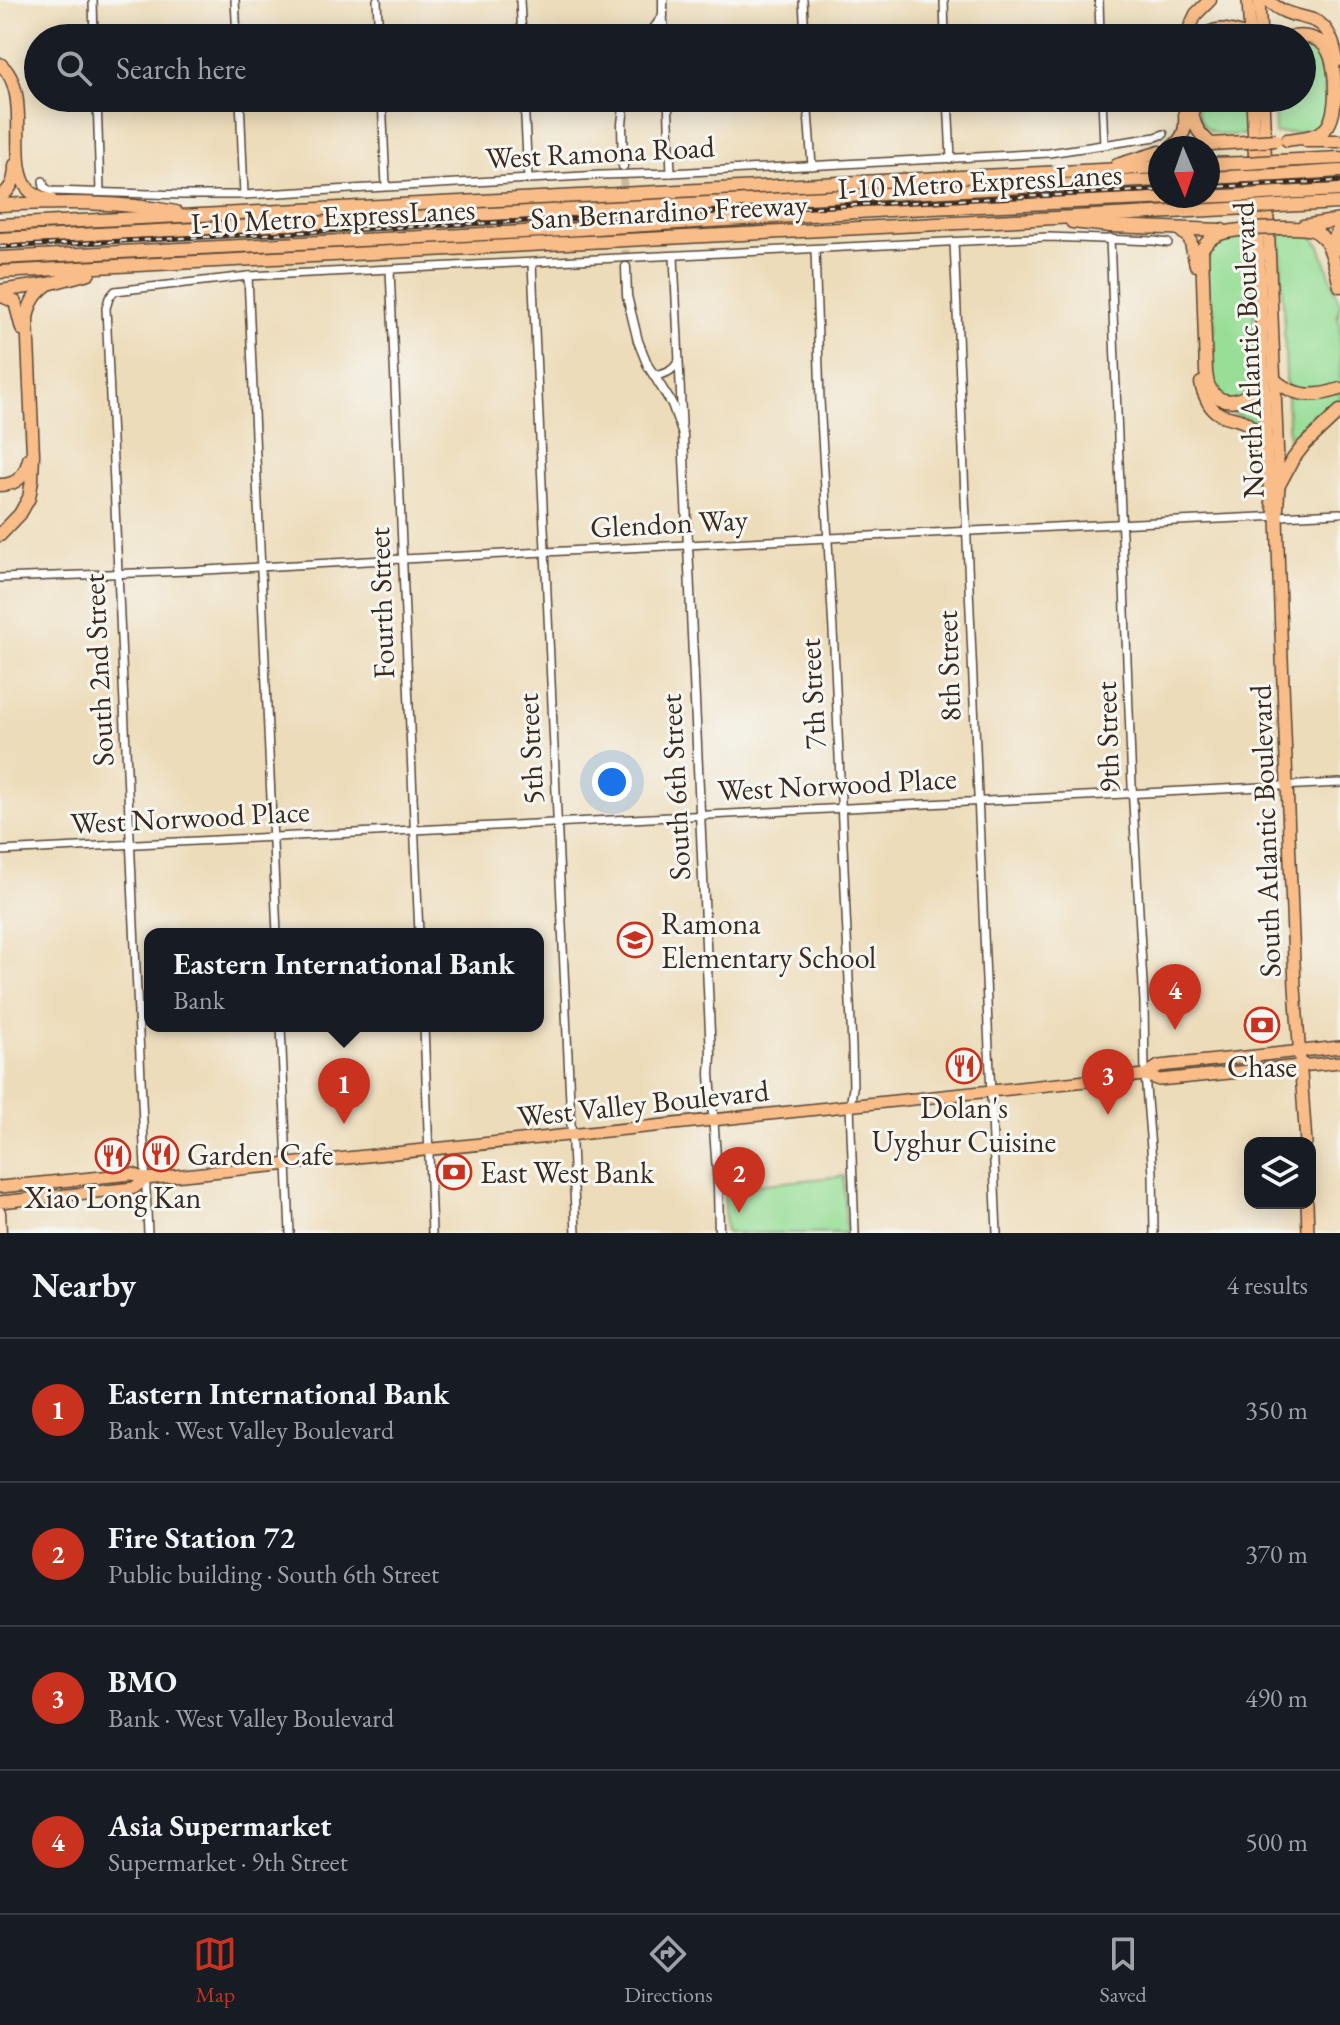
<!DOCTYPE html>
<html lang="en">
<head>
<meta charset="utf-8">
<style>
  :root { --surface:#171b24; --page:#242831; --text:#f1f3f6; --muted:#9ea1a6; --line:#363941; --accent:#c8321e }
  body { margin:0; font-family:"EB Garamond",serif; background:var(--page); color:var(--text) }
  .controls { position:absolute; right:24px; bottom:24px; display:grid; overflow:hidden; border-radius:16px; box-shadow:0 4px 20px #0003 }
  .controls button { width:72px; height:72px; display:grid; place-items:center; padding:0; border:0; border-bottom:2px solid var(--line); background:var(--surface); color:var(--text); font:40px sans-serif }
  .compass { position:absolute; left:1148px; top:136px; width:72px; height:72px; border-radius:50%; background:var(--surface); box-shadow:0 4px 20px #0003; rotate:178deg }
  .you { position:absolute; left:612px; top:782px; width:28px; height:28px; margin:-20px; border:6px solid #fff; border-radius:50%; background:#1a73e8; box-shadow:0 0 0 12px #1a73e833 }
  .badge { display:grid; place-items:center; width:52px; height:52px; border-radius:50%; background:var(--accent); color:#fff; font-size:26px; font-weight:700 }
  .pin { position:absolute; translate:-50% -66px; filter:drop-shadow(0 2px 4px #0008) }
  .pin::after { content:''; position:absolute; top:42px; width:28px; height:24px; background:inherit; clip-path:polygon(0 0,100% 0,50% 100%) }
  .popup { position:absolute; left:144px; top:928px; width:400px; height:104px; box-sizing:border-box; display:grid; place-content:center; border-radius:16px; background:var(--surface); filter:drop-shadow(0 2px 6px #0005); font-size:26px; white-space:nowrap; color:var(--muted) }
  .popup b { font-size:30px; color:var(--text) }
  .popup::after { content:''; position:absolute; left:50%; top:100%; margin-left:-16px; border:16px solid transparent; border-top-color:var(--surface) }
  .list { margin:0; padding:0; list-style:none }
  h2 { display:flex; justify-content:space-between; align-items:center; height:104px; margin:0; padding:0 32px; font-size:34px }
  h2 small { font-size:26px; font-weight:400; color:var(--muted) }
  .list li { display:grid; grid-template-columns:52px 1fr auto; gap:24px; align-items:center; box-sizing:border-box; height:144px; padding:0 32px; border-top:2px solid var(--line) }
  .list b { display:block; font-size:30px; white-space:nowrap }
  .list p { margin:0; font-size:26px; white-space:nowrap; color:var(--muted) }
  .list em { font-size:26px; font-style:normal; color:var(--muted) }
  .icon { flex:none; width:44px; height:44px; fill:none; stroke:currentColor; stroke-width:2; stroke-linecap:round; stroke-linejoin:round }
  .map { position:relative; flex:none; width:1340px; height:1233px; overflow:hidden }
  .search { position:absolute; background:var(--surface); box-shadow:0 4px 20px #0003; left:24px; right:24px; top:24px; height:88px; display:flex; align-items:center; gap:20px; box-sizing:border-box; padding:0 28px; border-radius:44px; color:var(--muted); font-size:30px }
  .sheet { height:680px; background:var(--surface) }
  nav { display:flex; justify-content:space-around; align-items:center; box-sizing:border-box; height:112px; border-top:2px solid var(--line); background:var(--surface); font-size:22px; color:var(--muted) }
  nav a { display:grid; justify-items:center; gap:4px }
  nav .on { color:var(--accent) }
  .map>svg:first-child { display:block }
</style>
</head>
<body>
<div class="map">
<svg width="1340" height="1233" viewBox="0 0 1340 1233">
  <rect width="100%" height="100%" fill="#f6f6f2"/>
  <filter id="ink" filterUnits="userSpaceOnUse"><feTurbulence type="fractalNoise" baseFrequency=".0125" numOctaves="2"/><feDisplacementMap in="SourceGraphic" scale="16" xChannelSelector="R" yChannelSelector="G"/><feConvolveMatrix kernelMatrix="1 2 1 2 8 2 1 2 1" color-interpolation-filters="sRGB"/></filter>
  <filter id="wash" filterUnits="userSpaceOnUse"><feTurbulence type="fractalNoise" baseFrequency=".006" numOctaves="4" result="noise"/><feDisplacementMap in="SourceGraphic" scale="32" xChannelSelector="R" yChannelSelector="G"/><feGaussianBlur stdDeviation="1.8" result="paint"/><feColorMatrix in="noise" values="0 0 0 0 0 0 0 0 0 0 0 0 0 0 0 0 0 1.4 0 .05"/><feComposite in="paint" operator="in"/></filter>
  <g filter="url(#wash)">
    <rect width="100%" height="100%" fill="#eddcb9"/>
    <g fill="#99de97" stroke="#6a845a" stroke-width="2">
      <path d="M1302,43C1316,45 1328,56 1327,71C1326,84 1320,92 1329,103C1328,110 1328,118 1323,123C1312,134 1289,133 1275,133L1274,98H1302Z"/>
      <path d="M1196,98H1246L1247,134C1216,138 1197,133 1196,98Z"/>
      <path d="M1303,232L1313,237L1320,246L1340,304L1338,316L1340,323V408L1295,450L1289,445L1280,233Z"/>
      <path d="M1251,235L1258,420L1254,422L1217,407L1210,398L1212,372L1210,337L1215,330L1214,309L1205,304C1207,262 1200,238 1251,235Z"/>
      <path d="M844,1176L846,1233H726L724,1188Z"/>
    </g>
  </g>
  <g filter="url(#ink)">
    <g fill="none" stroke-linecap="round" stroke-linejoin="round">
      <path stroke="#c9b89a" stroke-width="8" stroke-dasharray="8 4" stroke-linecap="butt" d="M623,166L626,267"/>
      <g stroke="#564535" stroke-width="10">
        <g id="minor">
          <path d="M93,0L94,38"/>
          <path d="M235,0L237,38"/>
          <path d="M377,0L379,38"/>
          <path d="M520,0L522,38"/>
          <path d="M803,0L805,38"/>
          <path d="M944,0L945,38"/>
          <path d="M1099,0L1100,38"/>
          <path d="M663,16L665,38"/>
          <path d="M97,98L100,192"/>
          <path d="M240,98L244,195"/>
          <path d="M382,98L386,186"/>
          <path d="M524,98L528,179"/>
          <path d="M668,98L671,173"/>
          <path d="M807,98L812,166"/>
          <path d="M948,98L951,159"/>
          <path d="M1102,98L1104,145"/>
          <path d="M43,181L44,187L51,191L183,195H244L601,175L671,173L1049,153L1156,137L1164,134"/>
          <path d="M1110,238L1132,785L1144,1002L1145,1075L1153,1173L1154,1233"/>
          <path d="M954,242L997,1233"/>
          <path d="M815,249L820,400L835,666L852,1047L853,1088L850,1106L855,1233"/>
          <path d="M674,257L682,425"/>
          <path d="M532,263L576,1233"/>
          <path d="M390,270L419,934"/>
          <path d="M248,276L277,934"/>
          <path d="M652,371L656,375C666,375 673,370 678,362"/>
          <path d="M0,578L188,571L403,559L1340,513"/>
          <path d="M0,851L1340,783"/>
          <path d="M281,1026L290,1233"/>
          <path d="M424,1026L432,1233"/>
          <path d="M148,1233L106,308L109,298L115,291L248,276L1049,237L1154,241L1168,243"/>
        </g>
      </g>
      <g stroke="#564535" stroke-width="11">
        <g id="tertiary">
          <path d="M647,38L663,16V0"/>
          <path d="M623,166L622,124L625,98"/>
          <path d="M626,267L627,296L638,341L648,366L672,404L683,435L711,1055L710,1074L718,1185L719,1233"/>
        </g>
      </g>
      <g stroke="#564535" stroke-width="13">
        <path id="secondary" d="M0,1212L1,1233"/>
      </g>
      <g stroke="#564535" stroke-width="14">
        <g id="primary">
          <path d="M1248,0L1250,38"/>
          <path d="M1259,0L1261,38"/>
          <path d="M1252,98L1268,477L1271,501L1275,512"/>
          <path d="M1263,98L1279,485L1277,517L1280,607L1295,987L1306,1143"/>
          <path d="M1145,1075L1159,1080L1340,1062"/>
          <path d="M0,1187L133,1174L145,1179L1135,1076L1145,1075L1159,1066L1340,1047"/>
          <path d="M0,1202L134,1188L145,1179"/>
          <path d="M1307,1203L1308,1233"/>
        </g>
      </g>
      <g stroke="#564535" stroke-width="15">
        <g id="motorway">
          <path d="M1267,0C1300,30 1327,1 1337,61"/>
          <path d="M1185,38L1196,14L1210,0"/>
          <path d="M1199,38C1216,27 1223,28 1242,34L1245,38"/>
          <path d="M0,64C34,92 5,164 29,190C34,196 43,198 51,200"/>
          <path d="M1192,106C1192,124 1198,133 1211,144"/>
          <path d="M1287,140C1299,138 1314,138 1324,130C1339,119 1337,67 1328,51C1321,37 1303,34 1289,38"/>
          <path d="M1307,141H1340"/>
          <path d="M1171,148C1190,135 1185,119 1184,98"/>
          <path d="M1182,148L1211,144L1245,142"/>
          <path d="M1277,161L1340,158"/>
          <path d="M1208,164L1247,163"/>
          <path d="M1117,165L1160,152"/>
          <path d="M1278,175L1340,171"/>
          <path d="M1208,178L1247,176"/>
          <path d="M1279,193L1340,190"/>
          <path d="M0,197C12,189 15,180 15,165"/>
          <path d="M0,205C58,202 119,201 176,212"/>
          <path d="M1279,206L1340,203"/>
          <path d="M1072,222L1110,226L1222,230"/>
          <path d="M0,225L1160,167"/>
          <path d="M1303,226L1340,220"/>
          <path d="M1280,228C1290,228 1303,227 1312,230C1332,237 1335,269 1340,286"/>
          <path d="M1250,229C1232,231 1212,231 1202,249L1206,372C1207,378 1207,385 1211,390C1221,407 1245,402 1254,387C1260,376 1260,361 1261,349"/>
          <path d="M1180,230L1190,239L1196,265"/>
          <path d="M0,239L1160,180"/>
          <path d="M1334,252V239L1340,227"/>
          <path d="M0,258L563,230L906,209L1248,195"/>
          <path d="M0,272L1249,208"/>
          <path d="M0,291L48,284L89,273"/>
          <path d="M0,295L15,302L22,329"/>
          <path d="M1276,381C1296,398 1316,397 1340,389"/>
          <path d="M1201,383C1202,391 1205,395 1208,402C1219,423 1239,413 1252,428C1260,437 1264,465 1268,477"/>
          <path d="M0,485C18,485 25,475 29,459"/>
          <path d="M1279,485L1293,459L1304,445L1340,411"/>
          <path d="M0,535L20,514L29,498L32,480L33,454L27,318C30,302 35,294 48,284"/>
        </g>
      </g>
      <use href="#minor" stroke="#fff" stroke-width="7"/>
      <use href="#tertiary" stroke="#fff" stroke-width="8"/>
      <use href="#secondary" stroke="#fde5d0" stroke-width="10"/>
      <use href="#primary" stroke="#f9bd89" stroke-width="11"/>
      <use href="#motorway" stroke="#f9bd89" stroke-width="12"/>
      <g stroke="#3b2a1e" stroke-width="5">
        <g id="rail">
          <path d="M1208,187L1340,181"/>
          <path d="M0,247L1160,190"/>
        </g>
      </g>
      <use href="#rail" stroke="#f6f6f2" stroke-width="2" stroke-dasharray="6" stroke-linecap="butt"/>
      <g stroke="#564535" stroke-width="15" stroke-linecap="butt">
        <g id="motorway-bridge">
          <path d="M1245,142L1276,140"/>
          <path d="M1247,163L1277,161"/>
          <path d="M1247,176L1278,175"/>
          <path d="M1248,195L1279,193"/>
          <path d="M1249,208L1279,206"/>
          <path d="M1250,229L1280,228"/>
        </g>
      </g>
      <use href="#motorway-bridge" stroke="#f9bd89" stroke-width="12"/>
    </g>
  </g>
  <defs>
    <g id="school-ring" transform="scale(1.8)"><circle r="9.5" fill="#f6f6f2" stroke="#c8321e" stroke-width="1.5"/><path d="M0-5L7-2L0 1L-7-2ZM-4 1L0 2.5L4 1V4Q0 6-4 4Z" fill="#c8321e"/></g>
    <g id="bank-ring" transform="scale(1.8)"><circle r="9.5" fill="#f6f6f2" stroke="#c8321e" stroke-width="1.5"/><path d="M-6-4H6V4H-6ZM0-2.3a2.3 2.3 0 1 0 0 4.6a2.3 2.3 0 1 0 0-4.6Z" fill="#c8321e"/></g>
    <g id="restaurant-ring" transform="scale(1.8)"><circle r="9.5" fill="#f6f6f2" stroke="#c8321e" stroke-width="1.5"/><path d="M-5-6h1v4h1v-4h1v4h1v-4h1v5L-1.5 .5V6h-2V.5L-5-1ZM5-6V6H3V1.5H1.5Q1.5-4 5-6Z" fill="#c8321e"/></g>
  </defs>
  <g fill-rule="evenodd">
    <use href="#school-ring" x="635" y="940"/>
    <use href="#bank-ring" x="1262" y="1025"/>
    <use href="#restaurant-ring" x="964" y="1066"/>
    <use href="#restaurant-ring" x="161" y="1154"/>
    <use href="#restaurant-ring" x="113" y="1156"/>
    <use href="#bank-ring" x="454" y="1172"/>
  </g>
  <g text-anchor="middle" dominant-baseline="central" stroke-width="6" stroke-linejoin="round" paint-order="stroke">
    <g font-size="30" fill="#3b2a1e" stroke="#f6f6f2">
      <text transform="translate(600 152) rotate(-3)">West Ramona Road</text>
      <text transform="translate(980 181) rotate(-3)">I-10 Metro ExpressLanes</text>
      <text transform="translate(669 211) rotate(-3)">San Bernardino Freeway</text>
      <text transform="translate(333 216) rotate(-3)">I-10 Metro ExpressLanes</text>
      <text transform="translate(1248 350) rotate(-92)">North Atlantic Boulevard</text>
      <text transform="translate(669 523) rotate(-3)">Glendon Way</text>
      <text transform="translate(381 603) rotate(-92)">Fourth Street</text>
      <text transform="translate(948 666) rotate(-92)">8th Street</text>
      <text transform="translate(98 670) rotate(-93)">South 2nd Street</text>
      <text transform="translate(812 694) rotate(-93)">7th Street</text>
      <text transform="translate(1107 737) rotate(-92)">9th Street</text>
      <text transform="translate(530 749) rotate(-93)">5th Street</text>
      <text transform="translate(837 784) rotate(-3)">West Norwood Place</text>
      <text transform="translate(675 787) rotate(-93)">South 6th Street</text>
      <text transform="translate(190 817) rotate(-3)">West Norwood Place</text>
      <text transform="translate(1265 831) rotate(-92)">South Atlantic Boulevard</text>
      <text transform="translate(643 1103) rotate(-6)">West Valley Boulevard</text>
    </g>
    <g font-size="30" fill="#3b2a1e" stroke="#f6f6f2" text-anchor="start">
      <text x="661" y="923">Ramona<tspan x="661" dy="34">Elementary School</tspan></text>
      <text x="1262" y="1066" text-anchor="middle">Chase</text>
      <text x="964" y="1107" text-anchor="middle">Dolan's<tspan x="964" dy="34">Uyghur Cuisine</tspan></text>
      <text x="187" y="1154">Garden Cafe</text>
      <text x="480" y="1172">East West Bank</text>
      <text x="113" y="1197" text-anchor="middle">Xiao Long Kan</text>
    </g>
  </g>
</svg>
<div class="controls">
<button><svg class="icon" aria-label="layers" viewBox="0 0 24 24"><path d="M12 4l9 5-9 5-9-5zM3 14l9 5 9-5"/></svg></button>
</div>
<svg class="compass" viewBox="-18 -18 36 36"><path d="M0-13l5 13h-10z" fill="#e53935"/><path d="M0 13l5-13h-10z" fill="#9ea1a6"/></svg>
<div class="you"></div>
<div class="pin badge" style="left:344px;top:1124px">1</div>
<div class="popup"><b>Eastern International Bank</b>Bank</div>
<div class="pin badge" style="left:739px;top:1213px">2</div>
<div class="pin badge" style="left:1108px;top:1115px">3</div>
<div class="pin badge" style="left:1175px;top:1030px">4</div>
<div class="search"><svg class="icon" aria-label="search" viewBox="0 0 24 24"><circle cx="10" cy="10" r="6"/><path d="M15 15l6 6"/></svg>Search here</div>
</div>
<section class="sheet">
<h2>Nearby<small>4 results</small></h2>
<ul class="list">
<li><span class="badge">1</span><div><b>Eastern International Bank</b><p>Bank · West Valley Boulevard</p></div><em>350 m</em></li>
<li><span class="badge">2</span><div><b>Fire Station 72</b><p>Public building · South 6th Street</p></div><em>370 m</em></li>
<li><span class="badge">3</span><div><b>BMO</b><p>Bank · West Valley Boulevard</p></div><em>490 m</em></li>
<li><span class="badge">4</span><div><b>Asia Supermarket</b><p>Supermarket · 9th Street</p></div><em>500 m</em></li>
</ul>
</section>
<nav>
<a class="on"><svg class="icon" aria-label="map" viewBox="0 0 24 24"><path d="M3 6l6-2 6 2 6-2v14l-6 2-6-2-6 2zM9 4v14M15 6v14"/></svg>Map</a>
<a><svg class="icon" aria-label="directions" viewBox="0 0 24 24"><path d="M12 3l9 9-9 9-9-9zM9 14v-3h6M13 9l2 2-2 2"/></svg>Directions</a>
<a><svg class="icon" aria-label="saved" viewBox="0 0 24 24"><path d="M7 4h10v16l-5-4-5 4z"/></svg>Saved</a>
</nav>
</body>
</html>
